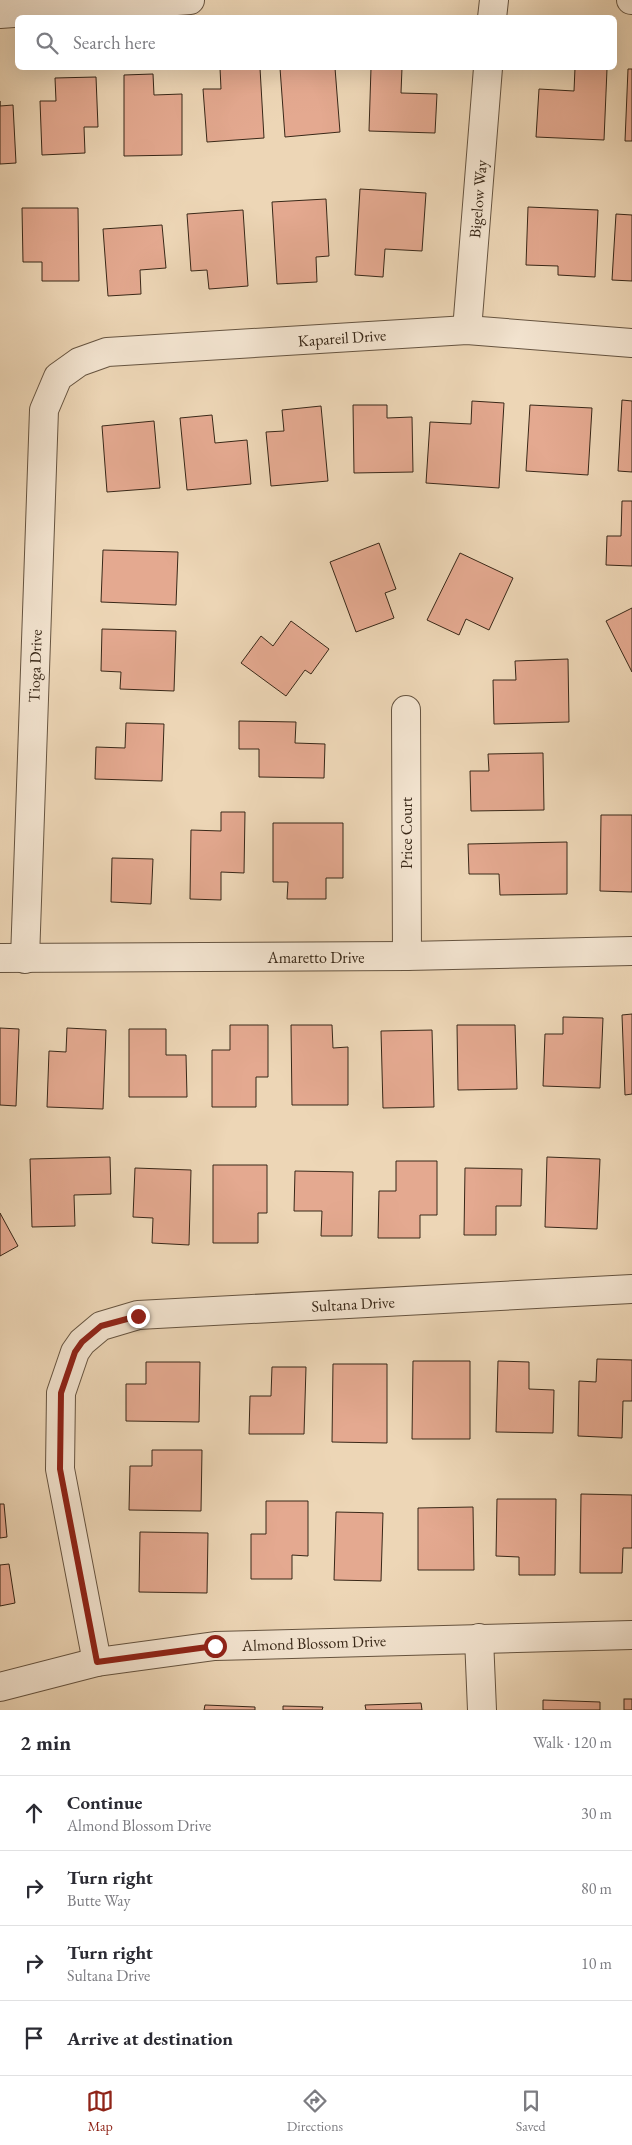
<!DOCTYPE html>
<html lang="en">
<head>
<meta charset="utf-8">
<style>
  :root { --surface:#fff; --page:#f7f7f7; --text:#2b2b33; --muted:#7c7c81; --line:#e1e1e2; --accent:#8f2418 }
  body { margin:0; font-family:"EB Garamond",serif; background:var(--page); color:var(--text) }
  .stop { position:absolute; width:15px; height:15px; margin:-11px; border:4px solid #8f2418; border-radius:50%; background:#fff }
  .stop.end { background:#8f2418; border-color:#fff; box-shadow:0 1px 5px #0008 }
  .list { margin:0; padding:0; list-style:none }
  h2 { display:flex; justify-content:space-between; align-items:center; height:65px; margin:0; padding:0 20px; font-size:21px }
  h2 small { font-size:16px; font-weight:400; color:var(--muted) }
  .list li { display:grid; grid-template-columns:32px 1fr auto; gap:15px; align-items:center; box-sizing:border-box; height:75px; padding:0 20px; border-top:1px solid var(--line) }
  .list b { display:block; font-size:19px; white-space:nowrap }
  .list p { margin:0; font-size:16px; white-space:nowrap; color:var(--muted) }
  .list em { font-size:16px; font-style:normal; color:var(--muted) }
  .icon { flex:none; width:28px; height:28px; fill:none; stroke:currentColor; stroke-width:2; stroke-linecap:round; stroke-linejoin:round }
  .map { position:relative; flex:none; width:632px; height:1710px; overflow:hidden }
  .search { position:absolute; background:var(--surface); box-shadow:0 5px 20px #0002; left:15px; right:15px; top:15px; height:55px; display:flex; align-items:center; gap:12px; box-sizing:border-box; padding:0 18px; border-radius:8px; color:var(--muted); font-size:19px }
  .sheet { height:365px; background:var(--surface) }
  nav { display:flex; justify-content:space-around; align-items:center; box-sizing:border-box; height:70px; border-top:1px solid var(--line); background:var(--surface); font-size:14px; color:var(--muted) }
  nav a { display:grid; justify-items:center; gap:2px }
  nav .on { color:var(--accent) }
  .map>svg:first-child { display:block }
</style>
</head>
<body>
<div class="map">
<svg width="632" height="1710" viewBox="0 0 632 1710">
  <rect width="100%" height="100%" fill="#edd6b6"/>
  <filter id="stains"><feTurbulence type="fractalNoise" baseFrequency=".004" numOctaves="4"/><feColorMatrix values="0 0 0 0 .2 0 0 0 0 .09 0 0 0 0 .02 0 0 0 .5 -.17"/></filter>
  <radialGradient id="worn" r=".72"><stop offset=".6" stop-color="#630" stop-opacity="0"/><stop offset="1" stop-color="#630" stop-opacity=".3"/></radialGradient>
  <g fill="#e4a990" stroke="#392818">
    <path d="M220,68H260L264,138L207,142L203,89H221Z"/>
    <path d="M280,68H335L340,132L285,137Z"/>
    <path d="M371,68H402L401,93L437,94L435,133L369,131Z"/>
    <path d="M575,68L607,69L604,140L536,137L539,89L574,91Z"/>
    <path d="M628,69H632V141H625Z"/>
    <path d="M153,74L154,95L182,94V155L124,156V75Z"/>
    <path d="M96,77L98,127H84L85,153L42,155L40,101H56L55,78Z"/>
    <path d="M0,101V106L13,105L16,163L0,164Z"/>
    <path d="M360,189L426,193L422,251L385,249L383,277L355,275Z"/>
    <path d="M326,199L329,256L316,257L317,282L277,284L272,202Z"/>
    <path d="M528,207L598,210L595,277L558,275V266L526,265Z"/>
    <path d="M22,208H78L79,281H42V262H23Z"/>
    <path d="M243,210L248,286L209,289L207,270L191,271L187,214Z"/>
    <path d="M616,214L632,215V281L612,280Z"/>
    <path d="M162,225L166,268L140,270L141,294L108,296L103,229Z"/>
    <path d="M622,400L632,401V472L618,471Z"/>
    <path d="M472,401L504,403L499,488L426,483L430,422L471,424Z"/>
    <path d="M353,405H387V418L412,417L413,472L354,473Z"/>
    <path d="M530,405L592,408L588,475L526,471Z"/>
    <path d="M321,406L328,481L271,486L266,432L284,431L282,410Z"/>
    <path d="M212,415L215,443L247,440L251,484L187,490L180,418Z"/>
    <path d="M154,421L160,488L107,492L102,426Z"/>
    <path d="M622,501H632V566L606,565L607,536H621Z"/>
    <path d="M379,543L396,589L385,593L394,618L356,632L330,562Z"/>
    <path d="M103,550L178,552L176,605L101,602Z"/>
    <path d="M460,553L513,578L489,630L466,619L459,635L427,620Z"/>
    <path d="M632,608V672L606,621Z"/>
    <path d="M291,621L329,649L311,674L305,670L286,696L241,663L261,636L273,646Z"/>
    <path d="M102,629L176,631L174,691L120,689L121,672L101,671Z"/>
    <path d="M568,659L569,722L494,724L493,680H516L515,661Z"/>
    <path d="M239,721L296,722L295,743L325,744L324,778L259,777V749H239Z"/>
    <path d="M126,723L164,724L162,781L95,779L96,747L125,748Z"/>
    <path d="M543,753L544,810L471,811L470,771H489L488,754Z"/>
    <path d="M221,812H245L244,873L221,872V900L190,899L191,830L221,831Z"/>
    <path d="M601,815H632V892L600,891Z"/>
    <path d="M273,823H343V878H326V899H287L288,882H273Z"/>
    <path d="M567,842V894L500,895L499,874H469L468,844Z"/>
    <path d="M112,858L153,859L151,904L111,902Z"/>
    <path d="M632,1014V1094L625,1095L622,1015Z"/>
    <path d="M563,1017L603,1018L600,1088L543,1086L545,1034H563Z"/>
    <path d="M230,1025H268V1077H256V1107H212V1050H230Z"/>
    <path d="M291,1025H332L333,1048L348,1047V1105H292Z"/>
    <path d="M457,1025H515L517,1089L458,1090Z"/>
    <path d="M0,1028L19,1029L16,1106L0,1105Z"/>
    <path d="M67,1028L106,1030L103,1109L47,1107L49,1051L66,1052Z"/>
    <path d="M129,1029H166V1055H186L187,1097H129Z"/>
    <path d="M432,1030L434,1107L383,1108L381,1031Z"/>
    <path d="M110,1157L111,1194L74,1195L75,1226L32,1227L30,1159Z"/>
    <path d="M547,1157L600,1159L597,1229L545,1227Z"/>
    <path d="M396,1161H437V1215H420V1238H378L379,1191H396Z"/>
    <path d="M213,1165H267V1213H258V1243H213Z"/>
    <path d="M135,1168L191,1170L189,1245L152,1243L153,1218L133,1217Z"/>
    <path d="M465,1168L522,1169L521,1206H496V1235H464Z"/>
    <path d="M295,1171L353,1172L352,1236H321L322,1211H294Z"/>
    <path d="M0,1213L18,1246L0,1256Z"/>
    <path d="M597,1359L632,1360V1401H623L622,1438L578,1436L579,1381L596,1382Z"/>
    <path d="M413,1361H470V1439H412Z"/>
    <path d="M498,1361L529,1362V1389L554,1390L553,1433L496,1432Z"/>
    <path d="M146,1362H200L199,1422L126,1421V1384H146Z"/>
    <path d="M333,1364H387V1443L332,1442Z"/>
    <path d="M272,1367H306L304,1434H249L250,1396H271Z"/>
    <path d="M152,1450H202L201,1511L129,1510L130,1466H152Z"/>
    <path d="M581,1494L632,1495V1548H623L622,1573H580Z"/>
    <path d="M497,1499H556L555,1575H519V1557L496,1556Z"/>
    <path d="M266,1501H308V1556L292,1555V1579H251V1534H266Z"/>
    <path d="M0,1504H4L7,1537L0,1538Z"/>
    <path d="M473,1507L474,1570H418V1508Z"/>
    <path d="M336,1512L383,1513L381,1581L334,1580Z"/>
    <path d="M140,1532L208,1533L207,1593L139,1592Z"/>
    <path d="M9,1564L15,1603L0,1606V1565Z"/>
    <rect x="624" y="1699" width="8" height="11"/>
    <path d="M543,1700L600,1702V1710H543Z"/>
    <path d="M421,1703L422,1710H366L365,1705Z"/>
    <path d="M205,1705L255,1707V1710H204Z"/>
    <path d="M283,1706L323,1707L322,1710H283Z"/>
  </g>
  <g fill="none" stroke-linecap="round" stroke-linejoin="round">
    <g stroke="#665440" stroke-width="30">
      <g id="minor">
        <path d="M631,0H632"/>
        <path d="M0,14L190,0"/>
        <path d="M492,18L494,0"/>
        <path d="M467,330L488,68"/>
        <path d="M406,710L407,956"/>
        <path d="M0,958L407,956L632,951"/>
        <path d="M25,959L44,410L58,377L79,362L107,352L467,330L632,343"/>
        <path d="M479,1638L482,1710"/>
        <path d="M97,1662L60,1469L61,1393L75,1352L82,1342L101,1326L138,1315L632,1289"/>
        <path d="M0,1687L97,1662L215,1646L632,1635"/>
      </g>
    </g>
    <use href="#minor" stroke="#f3e4d0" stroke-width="28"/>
  </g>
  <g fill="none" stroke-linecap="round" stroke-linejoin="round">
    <path stroke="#8f2418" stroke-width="6" d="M138,1316L101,1326L82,1342L75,1352L61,1393L60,1469L97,1662L215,1646"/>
  </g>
  <g text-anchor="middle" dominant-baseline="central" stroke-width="4" stroke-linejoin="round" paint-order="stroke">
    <g font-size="16" fill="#392818" stroke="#f3e4d0">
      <text transform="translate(478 199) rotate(-85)">Bigelow Way</text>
      <text transform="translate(342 338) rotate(-4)">Kapareil Drive</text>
      <text transform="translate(35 666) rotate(-88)">Tioga Drive</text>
      <text transform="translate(406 833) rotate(-90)">Price Court</text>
      <text x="316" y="957">Amaretto Drive</text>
      <text transform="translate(353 1304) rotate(-3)">Sultana Drive</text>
      <text transform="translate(314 1643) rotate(-2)">Almond Blossom Drive</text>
    </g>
  </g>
  <rect width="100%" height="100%" filter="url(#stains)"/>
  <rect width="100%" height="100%" fill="url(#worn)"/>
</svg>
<div class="stop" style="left:215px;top:1646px"></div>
<div class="stop end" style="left:138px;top:1316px"></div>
<div class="search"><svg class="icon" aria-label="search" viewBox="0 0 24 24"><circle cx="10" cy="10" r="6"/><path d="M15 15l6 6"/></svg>Search here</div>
</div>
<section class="sheet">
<h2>2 min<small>Walk · 120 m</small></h2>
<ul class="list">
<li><svg class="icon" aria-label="ahead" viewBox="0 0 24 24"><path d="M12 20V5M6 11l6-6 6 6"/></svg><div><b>Continue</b><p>Almond Blossom Drive</p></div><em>30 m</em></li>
<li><svg class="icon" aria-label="right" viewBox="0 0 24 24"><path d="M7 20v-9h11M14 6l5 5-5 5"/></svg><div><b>Turn right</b><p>Butte Way</p></div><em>80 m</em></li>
<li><svg class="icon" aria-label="right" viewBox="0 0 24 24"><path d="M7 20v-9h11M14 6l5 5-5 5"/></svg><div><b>Turn right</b><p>Sultana Drive</p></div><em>10 m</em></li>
<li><svg class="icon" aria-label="arrive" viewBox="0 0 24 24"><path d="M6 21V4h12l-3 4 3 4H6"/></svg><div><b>Arrive at destination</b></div></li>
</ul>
</section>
<nav>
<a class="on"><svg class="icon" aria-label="map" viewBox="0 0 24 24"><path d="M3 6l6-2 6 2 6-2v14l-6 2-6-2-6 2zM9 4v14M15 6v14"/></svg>Map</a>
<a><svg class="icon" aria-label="directions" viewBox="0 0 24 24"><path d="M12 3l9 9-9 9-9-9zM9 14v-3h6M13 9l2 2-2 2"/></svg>Directions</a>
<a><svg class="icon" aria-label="saved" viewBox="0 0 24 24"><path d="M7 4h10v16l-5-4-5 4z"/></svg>Saved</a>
</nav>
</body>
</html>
